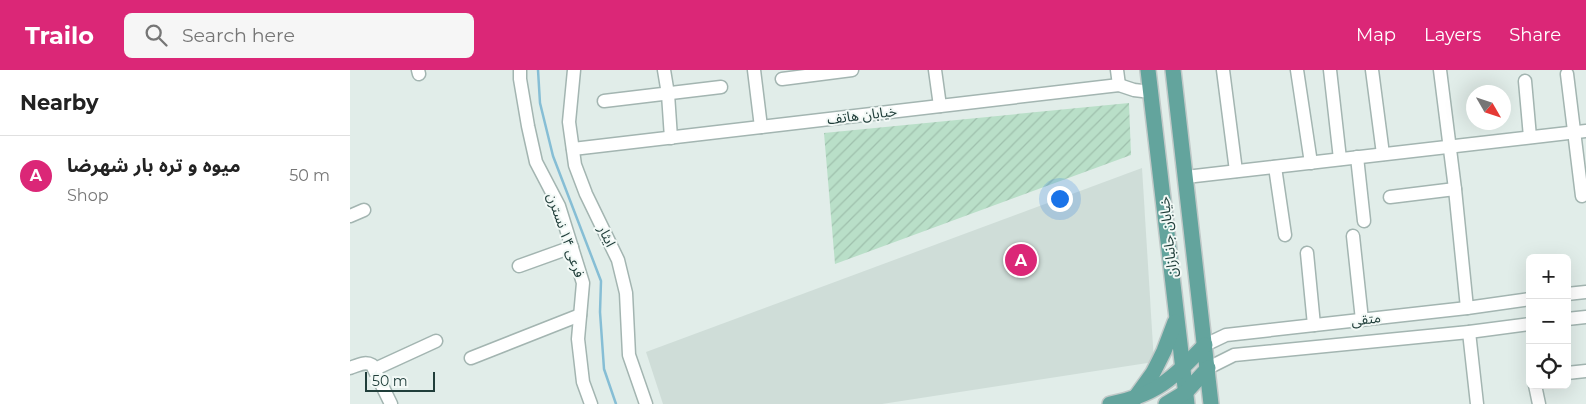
<!DOCTYPE html>
<html lang="en">
<head>
<meta charset="utf-8">
<style>
  :root { --surface:#fff; --page:#f6f6f6; --text:#222; --muted:#767676; --line:#e0e0e0; --accent:#db2777 }
  body { margin:0; font-family:Montserrat,"Noto Sans Arabic",sans-serif; background:var(--page); color:var(--text) }
  .controls { position:absolute; right:15px; bottom:15px; display:grid; overflow:hidden; border-radius:8px; box-shadow:0 5px 20px #0002 }
  .controls button { width:45px; height:45px; display:grid; place-items:center; padding:0; border:0; border-bottom:1px solid var(--line); background:var(--surface); color:var(--text); font:25px sans-serif }
  .compass { position:absolute; left:1116px; top:15px; width:45px; height:45px; border-radius:50%; background:var(--surface); box-shadow:0 5px 20px #0002; rotate:129deg }
  .scale { position:absolute; left:15px; bottom:12px; width:70px; box-sizing:border-box; padding-left:5px; border:2px solid #203e3a; border-top:0; font-size:14px; line-height:18px; white-space:nowrap; color:#203e3a; -webkit-text-stroke:4px #f2f9f6; paint-order:stroke }
  .you { position:absolute; left:709px; top:128px; width:18px; height:18px; margin:-12px; border:4px solid #fff; border-radius:50%; background:#1a73e8; box-shadow:0 0 0 8px #1a73e833 }
  .badge { display:grid; place-items:center; width:32px; height:32px; border-radius:50%; background:var(--accent); color:#fff; font-size:16px; font-weight:700 }
  .pin { position:absolute; translate:-50% -50%; border:2px solid #fff; box-shadow:0 1px 5px #0006 }
  .list { margin:0; padding:0; list-style:none }
  h2 { display:flex; justify-content:space-between; align-items:center; height:65px; margin:0; padding:0 20px; font-size:21px }
  h2 small { font-size:16px; font-weight:400; color:var(--muted) }
  .list li { display:grid; grid-template-columns:32px 1fr auto; gap:15px; align-items:center; box-sizing:border-box; height:80px; padding:0 20px; border-top:1px solid var(--line) }
  .list b { display:block; font-size:19px; white-space:nowrap }
  .list p { margin:0; font-size:16px; white-space:nowrap; color:var(--muted) }
  .list em { font-size:16px; font-style:normal; color:var(--muted) }
  .icon { flex:none; width:28px; height:28px; fill:none; stroke:currentColor; stroke-width:2; stroke-linecap:round; stroke-linejoin:round }
  .map { position:relative; flex:none; width:1236px; height:334px; overflow:hidden }
  header { display:flex; align-items:center; gap:30px; box-sizing:border-box; height:70px; padding:0 25px; background:var(--accent); color:#fff }
  header strong { font-size:24px }
  nav { display:flex; gap:28px; margin-inline-start:auto; font-size:18px }
  .search { width:350px; height:45px; background:var(--page); display:flex; align-items:center; gap:12px; box-sizing:border-box; padding:0 18px; border-radius:8px; color:var(--muted); font-size:19px }
  main { display:flex }
  aside { flex:1; background:var(--surface) }
  .map>svg:first-child { display:block }
</style>
</head>
<body>
<header>
<strong>Trailo</strong>
<div class="search"><svg class="icon" aria-label="search" viewBox="0 0 24 24"><circle cx="10" cy="10" r="6"/><path d="M15 15l6 6"/></svg>Search here</div>
<nav><a>Map</a><a>Layers</a><a>Share</a></nav>
</header>
<main>
<aside>
<h2>Nearby<small></small></h2>
<ul class="list">
<li><span class="badge">A</span><div><b>میوه و تره بار شهرضا</b><p>Shop</p></div><em>50 m</em></li>
</ul>
</aside>
<div class="map">
<svg width="1236" height="334" viewBox="0 0 1236 334">
  <defs>
    <pattern id="garden-furrows" width="10" height="10" patternUnits="userSpaceOnUse" patternTransform="scale(1.25)"><rect width="10" height="10" fill="#b9dfc8"/><path d="M-1 1l2-2M0 10L10 0M9 11l2-2" fill="none" stroke="#9fc0ad"/></pattern>
  </defs>
  <rect width="100%" height="100%" fill="#e1ede9"/>
  <path fill="#cfddd8" d="M792,98L804,292L532,334H313L296,282Z"/>
  <path fill="url(#garden-furrows)" d="M779,33L781,85L485,194L474,63Z"/>
  <g fill="none" stroke-linecap="round" stroke-linejoin="round">
    <path stroke="#86bed5" stroke-width="2.5" d="M188,0L190,33L203,86L251,211L250,242L254,299L266,334"/>
    <g stroke="#a3b5b1" stroke-width="15">
      <g id="minor">
        <path d="M68,0L69,4"/>
        <path d="M170,0V9L178,56L186,92L209,136L233,213L228,269L233,312L241,334"/>
        <path d="M224,0L219,52L225,95L236,124L268,190L276,223L279,285L296,334"/>
        <path d="M314,0L318,24L321,68"/>
        <path d="M404,0L411,57"/>
        <path d="M585,0L590,36"/>
        <path d="M767,0L769,15"/>
        <path d="M873,0L886,101"/>
        <path d="M947,0L961,93"/>
        <path d="M980,0L990,89"/>
        <path d="M1022,0L1033,84"/>
        <path d="M1090,0L1105,119L1117,238"/>
        <path d="M1217,4L1232,126"/>
        <path d="M432,9L502,0"/>
        <path d="M1175,11L1180,67"/>
        <path d="M254,31L371,17"/>
        <path d="M223,79L769,15L784,20L801,22"/>
        <path d="M1007,87L1014,151"/>
        <path d="M925,97L935,165"/>
        <path d="M836,107L1236,61"/>
        <path d="M1040,127L1105,119"/>
        <path d="M0,146L14,140"/>
        <path d="M1003,166L1012,250"/>
        <path d="M957,183L964,255"/>
        <path d="M169,196L222,177"/>
        <path d="M1217,224L1236,222"/>
        <path d="M1217,249L1236,247"/>
        <path d="M1119,262L1127,334"/>
        <path d="M855,275L876,265L1117,238L1180,229"/>
        <path d="M121,288L230,245"/>
        <path d="M0,298C8,295 15,291 22,295L41,334"/>
        <path d="M858,298L884,285L1119,262L1180,254"/>
        <path d="M25,299L86,271"/>
        <path d="M1217,303L1236,301"/>
        <path d="M1185,315L1189,334"/>
      </g>
    </g>
    <g stroke="#c1c9c8" stroke-width="18">
      <g id="major">
        <path d="M798,0L837,334"/>
        <path d="M823,0L861,334"/>
        <path d="M785,328L803,303L814,281L825,252"/>
        <path d="M760,334C807,325 823,308 855,275"/>
        <path d="M816,334L836,322L858,298"/>
      </g>
    </g>
    <use href="#minor" stroke="#fff" stroke-width="12"/>
    <use href="#major" stroke="#63a49d" stroke-width="15"/>
  </g>
  <g text-anchor="middle" dominant-baseline="central" stroke-width="4" stroke-linejoin="round" paint-order="stroke">
    <g font-size="14" fill="#203e3a" stroke="#f2f9f6">
      <text transform="translate(512 45) rotate(-7)">خیابان هاتف</text>
      <text transform="translate(216 165) rotate(71)">فرعی ۱۴ نسترن</text>
      <text transform="translate(257 166) rotate(64)">ایثار</text>
      <text transform="translate(818 167) rotate(-96)">خیابان جانبازان</text>
      <text transform="translate(1016 249) rotate(-7)">متقی</text>
    </g>
  </g>
</svg>
<div class="controls">
<button>+</button>
<button>−</button>
<button><svg class="icon" aria-label="locate" viewBox="0 0 24 24"><circle cx="12" cy="12" r="6"/><path d="M12 2v4M12 18v4M2 12h4M18 12h4"/></svg></button>
</div>
<svg class="compass" viewBox="-18 -18 36 36"><path d="M0-13l5 13h-10z" fill="#e53935"/><path d="M0 13l5-13h-10z" fill="#767676"/></svg>
<div class="scale">50 m</div>
<div class="you"></div>
<div class="pin badge" style="left:671px;top:190px">A</div>
</div>
</main>
</body>
</html>
